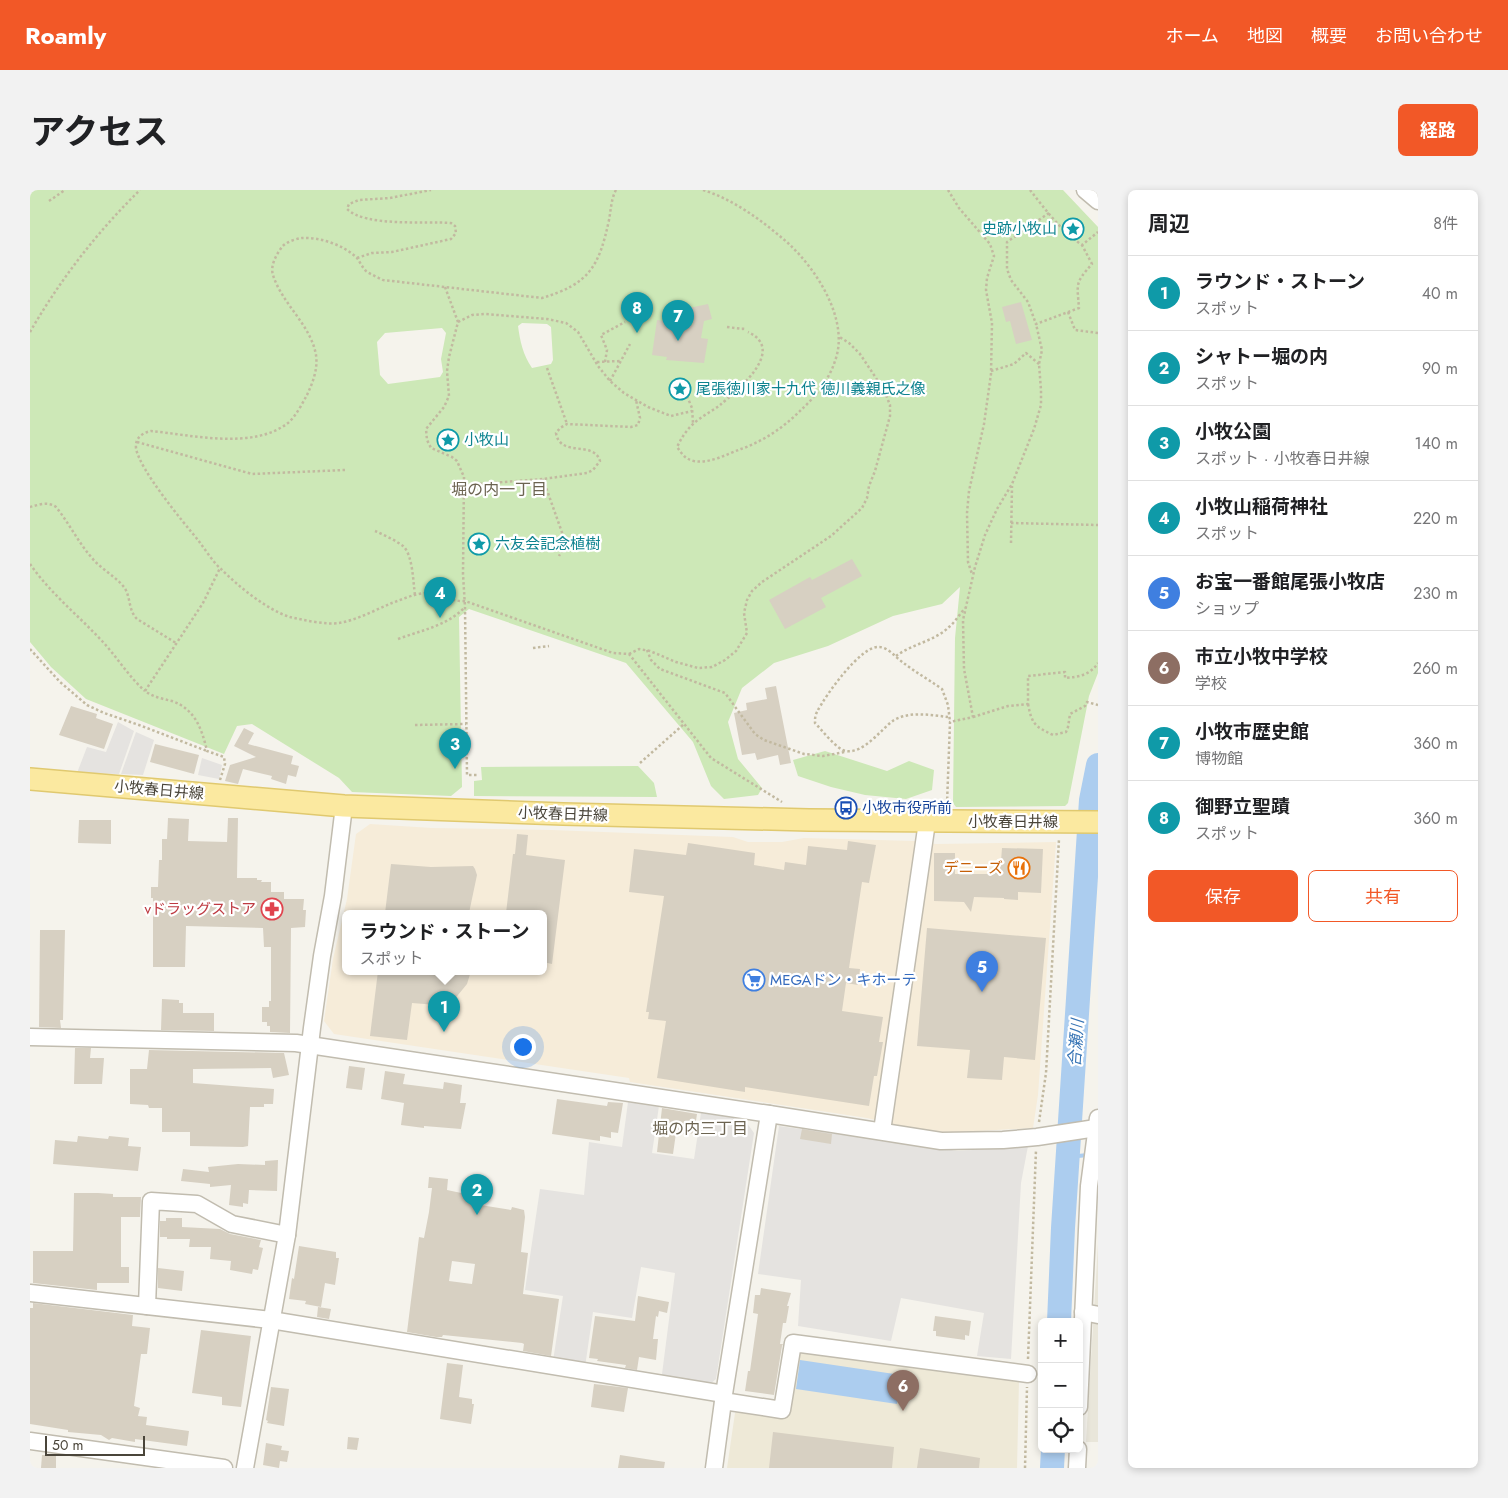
<!DOCTYPE html>
<html lang="ja">
<head>
<meta charset="utf-8">
<style>
  :root { --surface:#fff; --page:#f2f2f2; --text:#202124; --muted:#757577; --line:#e0e0e0; --accent:#f25827 }
  body { margin:0; font-family:Jost,"Noto Sans JP",sans-serif; background:var(--page); color:var(--text) }
  .controls { position:absolute; right:15px; bottom:15px; display:grid; overflow:hidden; border-radius:8px; box-shadow:0 2px 8px #0003 }
  .controls button { width:45px; height:45px; display:grid; place-items:center; padding:0; border:0; border-bottom:1px solid var(--line); background:var(--surface); color:var(--text); font:25px sans-serif }
  .scale { position:absolute; left:15px; bottom:12px; width:100px; box-sizing:border-box; padding-left:5px; border:2px solid #4a453a; border-top:0; font-size:14px; line-height:18px; white-space:nowrap; color:#4a453a; -webkit-text-stroke:4px #fff; paint-order:stroke }
  .you { position:absolute; left:492px; top:856px; width:18px; height:18px; margin:-12px; border:4px solid #fff; border-radius:50%; background:#1a73e8; box-shadow:0 0 0 8px #1a73e833 }
  .badge { display:grid; place-items:center; width:32px; height:32px; border-radius:50%; background:var(--accent); color:#fff; font-size:16px; font-weight:700 }
  .pin { position:absolute; translate:-50% -41px; filter:drop-shadow(0 1px 2px #0008) }
  .pin::after { content:''; position:absolute; top:26px; width:18px; height:15px; background:inherit; clip-path:polygon(0 0,100% 0,50% 100%) }
  .popup { position:absolute; left:312px; top:720px; width:205px; height:65px; box-sizing:border-box; display:grid; place-content:center; border-radius:8px; background:var(--surface); filter:drop-shadow(0 1px 4px #0005); font-size:16px; white-space:nowrap; color:var(--muted) }
  .popup b { font-size:19px; color:var(--text) }
  .popup::after { content:''; position:absolute; left:50%; top:100%; margin-left:-10px; border:10px solid transparent; border-top-color:var(--surface) }
  .list { margin:0; padding:0; list-style:none }
  h2 { display:flex; justify-content:space-between; align-items:center; height:65px; margin:0; padding:0 20px; font-size:21px }
  h2 small { font-size:16px; font-weight:400; color:var(--muted) }
  .list li { display:grid; grid-template-columns:32px 1fr auto; gap:15px; align-items:center; box-sizing:border-box; height:75px; padding:0 20px; border-top:1px solid var(--line) }
  .list b { display:block; font-size:19px; white-space:nowrap }
  .list p { margin:0; font-size:16px; white-space:nowrap; color:var(--muted) }
  .list em { font-size:16px; font-style:normal; color:var(--muted) }
  .actions { display:flex; gap:10px; padding:15px 20px }
  .actions a { flex:1; padding:11px 0; border:1px solid var(--accent); border-radius:8px; text-align:center; font-size:18px; color:var(--accent) }
  .actions .main { background:var(--accent); color:#fff }
  .icon { flex:none; width:28px; height:28px; fill:none; stroke:currentColor; stroke-width:2; stroke-linecap:round; stroke-linejoin:round }
  .map { position:relative; flex:none; width:1068px; height:1278px; overflow:hidden; border-radius:8px }
  header { display:flex; align-items:center; gap:30px; box-sizing:border-box; height:70px; padding:0 25px; background:var(--accent); color:#fff }
  header strong { font-size:24px }
  nav { display:flex; gap:28px; margin-inline-start:auto; font-size:18px }
  .intro { display:flex; align-items:center; justify-content:space-between; box-sizing:border-box; height:120px; padding:0 30px }
  h1 { margin:0; font-size:35px }
  .button { padding:12px 22px; border-radius:8px; background:var(--accent); color:#fff; font-size:18px; font-weight:700 }
  main { display:flex; gap:30px; padding:0 30px }
  aside { flex:1; background:var(--surface); border-radius:8px; box-shadow:0 2px 8px #0003 }
  .map>svg:first-child { display:block }
</style>
</head>
<body>
<header>
<strong>Roamly</strong>
<nav><a>ホーム</a><a>地図</a><a>概要</a><a>お問い合わせ</a></nav>
</header>
<div class="intro"><h1>アクセス</h1><a class="button">経路</a></div>
<main>
<div class="map">
<svg width="1068" height="1278" viewBox="0 0 1068 1278">
  <rect width="100%" height="100%" fill="#f5f3ec"/>
  <path fill="#e9e6da" d="M1068,1054V1252H1056Z"/>
  <path fill="#f6ecd9" fill-rule="evenodd" d="M340,634L402,638L522,640L703,647L718,652H752L774,648L885,651L906,654L1026,652L1008,905L1003,938L914,943L866,935L837,928L600,892L599,888L304,844L294,831L303,769L317,709L326,644ZM315,723H513V781H315Z"/>
  <path fill="#eee9d7" d="M768,1162L989,1191L987,1278H697L705,1223L709,1219L757,1226Z"/>
  <g fill="#cde8b7" fill-rule="evenodd">
    <path d="M0,0H1033L1068,37V483L1059,506L1038,613L1035,616L926,617L923,613L925,448L930,397L912,414L863,426L798,456L744,473L712,498L698,532L708,569L732,598L728,605L694,609L681,596L663,552L596,473L439,419L429,427L432,597L421,606L322,602L309,588L222,534L207,536L194,564L56,509L21,477L0,452ZM492,133L517,134L521,137L523,170L521,174L502,178C493,165 490,151 488,136ZM412,138L416,143L411,169L413,182L410,187L358,194L350,185L347,152L355,143Z"/>
    <path d="M795,561L857,581L879,571L904,580L902,600L876,609L835,605L801,597L768,586L763,570Z"/>
    <path d="M608,576L624,593L627,607L444,606V591L452,590L451,577Z"/>
  </g>
  <g fill="#e5e3e0">
    <path d="M88,532L104,541L89,584L47,583L57,557L76,562Z"/>
    <path d="M106,542L124,550L113,585L91,584Z"/>
    <path d="M172,568L192,575L189,589L168,585Z"/>
    <path d="M598,912L629,916L622,963L664,969L671,923L714,929L724,943L686,1189L679,1195L633,1188L632,1184L645,1083L611,1077L602,1128L563,1122L555,1177L523,1171L533,1106L495,1100L510,999L554,1005L559,952L592,957Z"/>
    <path d="M749,936L928,961L998,956L991,993L981,1169L947,1166L954,1123L871,1108L861,1151L768,1136L771,1090L728,1084Z"/>
  </g>
  <path fill="#accdef" d="M770,1170L871,1185L867,1214L766,1199Z"/>
  <g fill="none" stroke-linecap="round" stroke-linejoin="round">
    <path stroke="#accdef" stroke-width="4" d="M1038,967L1058,965"/>
    <g stroke="#accdef" stroke-width="24">
      <path d="M1029,1132L1033,1038L1061,610L1068,575"/>
      <path d="M1022,1278L1023,1259"/>
    </g>
  </g>
  <g fill="#d7d0c2" fill-rule="evenodd">
    <path d="M991,112L1002,150L986,154L980,131L976,132L972,117Z"/>
    <path d="M678,114L682,129L674,131L671,148L678,149L674,173L636,170L637,167L622,165L627,130L663,135L659,118Z"/>
    <path d="M822,369L832,386L791,408L796,417L755,439L739,410L780,387L782,390Z"/>
    <path d="M746,496L761,573L750,575L748,565L727,570L725,563L712,565L704,523L717,520L716,513L737,509L735,498Z"/>
    <path d="M41,516L67,524L66,528L83,534L74,559L29,545Z"/>
    <path d="M214,538L224,543L218,554L263,566L261,574L269,576L266,587L258,585L256,594L241,589L242,586L213,579L208,594L195,591L200,575L226,567L204,556Z"/>
    <path d="M125,554L169,565L164,584L120,572Z"/>
    <path d="M138,628L159,629L158,651L197,652L198,628H208L207,688H227V690H232L231,692H241V702H254V709H274L273,720H276L275,737L261,738L260,843L240,842V836H237V832H232V817H239V811H241V757H234L233,738L156,736L155,777H123V708H121V697H128L129,670H132V649H137Z"/>
    <path d="M49,630H81V654L48,653Z"/>
    <path d="M487,644L498,645L496,665L535,670L522,774L513,772V723H476L483,664H485Z"/>
    <path d="M818,651L846,655L839,693L832,692L819,778L830,779L828,795L816,793L812,821L853,827L849,852H853L847,886H844L839,916L715,897V902L627,888L636,831L618,829L619,822H616L634,706L599,702L604,659L656,665L658,653L725,663L724,675L754,680L755,672L776,675L778,656L817,660Z"/>
    <path d="M972,658L1013,659L1011,703L988,702V710L974,709V708L944,707L941,722L934,712L904,711V663H925V684H965V671H971Z"/>
    <path d="M361,674L401,677L443,676L445,679L447,685L439,723H355Z"/>
    <path d="M897,738L1016,748L1005,870L974,867L972,890L937,888L940,860L887,856Z"/>
    <path d="M10,740H35L33,830H30L31,838L9,837Z"/>
    <path d="M348,781H441L437,794L419,816L382,813L377,850L340,846Z"/>
    <path d="M132,809L149,810V813H153V823H184V841L131,840Z"/>
    <path d="M45,858H61L60,868H74L72,894H44Z"/>
    <path d="M119,860L254,863L259,885L243,888L241,878L163,879V893L244,899L243,914H234V917H220L218,956L213,957L160,956V942H132V918H119L118,915L100,914V879H117Z"/>
    <path d="M319,876L335,878L332,900L316,898Z"/>
    <path d="M355,881L375,884L373,894L413,899L414,892L432,895L430,913H436L431,939L394,936V938L371,935L374,913L351,909Z"/>
    <path d="M527,909L577,916L578,912L593,913L588,943L581,942V948L570,946V951L522,944Z"/>
    <path d="M632,918L667,924L664,944L658,943V945L646,943L643,964L627,962Z"/>
    <path d="M772,939L802,944L801,954L770,949Z"/>
    <path d="M48,946L78,949L79,946L99,948L98,956L111,957L108,981L23,974L25,950L47,952Z"/>
    <path d="M248,970L247,1001L219,1000L218,1014L213,1013V1017L199,1015L201,995L180,997V994L151,991L153,979L179,982L178,977L208,974L235,975V971Z"/>
    <path d="M399,987L418,989L417,1000L436,1004L438,1013L481,1020L482,1017L494,1020L495,1027L491,1062L498,1063L493,1104L529,1109L521,1166L493,1161L494,1154L492,1153L413,1145L412,1147H406L377,1142L389,1047L394,1048L399,1022L402,998H398ZM422,1071L445,1074L442,1094L419,1091Z"/>
    <path d="M44,1003H68L83,1004V1007H111L110,1027H91V1077H99V1093H67V1100L3,1093V1061H43Z"/>
    <path d="M136,1028H152V1037L190,1039L200,1044L231,1050L229,1057L233,1058L228,1080L223,1079L222,1084L200,1080L201,1071L180,1069L181,1057H159L160,1049H137V1047H130V1031H136Z"/>
    <path d="M269,1056L306,1062V1068H309L305,1095L295,1093L291,1117L275,1114L276,1111L259,1109L262,1088L264,1089Z"/>
    <path d="M128,1078L154,1081L152,1101L128,1098Z"/>
    <path d="M731,1098L761,1103L757,1116H759L756,1133H753L750,1154H753L752,1156L744,1205L715,1201L718,1181H720L728,1124L723,1123L725,1105H730Z"/>
    <path d="M608,1106L639,1112L637,1123L629,1121L628,1127L626,1126L623,1149H628L626,1170L609,1167L607,1180L595,1178L596,1175L567,1171L568,1169L559,1168L565,1126L605,1131Z"/>
    <path d="M3,1113L103,1125L102,1136L120,1138L117,1164H111L104,1216L110,1218L108,1226L117,1227L116,1235L159,1241L157,1256L105,1249V1252L82,1248L79,1250L71,1245L38,1242V1240L0,1234V1118H3Z"/>
    <path d="M288,1117L301,1119L299,1129L287,1127Z"/>
    <path d="M905,1126L941,1131L939,1146L935,1145V1150L906,1146V1141H903Z"/>
    <path d="M171,1140L221,1146L211,1217L192,1215V1207L162,1203Z"/>
    <path d="M417,1173L433,1175L429,1207L442,1209V1214H444L441,1234L410,1229Z"/>
    <path d="M564,1194L598,1198L594,1222L561,1217Z"/>
    <path d="M241,1197L259,1199L254,1236L237,1233L238,1231L236,1230Z"/>
    <path d="M743,1242L864,1257L862,1278H739Z"/>
    <path d="M318,1247L329,1248L327,1260L317,1259Z"/>
    <path d="M236,1253L252,1256L251,1260L259,1261L257,1272L250,1271L249,1278L233,1275Z"/>
    <path d="M890,1258L950,1268L949,1278H887Z"/>
    <path d="M12,1265H26V1278H11Z"/>
    <path d="M590,1265L635,1272L634,1278H588Z"/>
  </g>
  <g fill="none" stroke-linecap="round" stroke-linejoin="round">
    <g stroke="#c1bcaf" stroke-width="19">
      <g id="minor">
        <path d="M1055,0L1068,11"/>
        <path d="M0,847L266,853L739,924L911,951L973,950L1007,947L1066,938"/>
        <path d="M852,941L897,632"/>
        <path d="M0,1103L241,1130L694,1204"/>
        <path d="M117,1116L121,1011L167,1014L202,1034L257,1045"/>
        <path d="M1053,1122L1068,1125"/>
        <path d="M693,1211L752,1220L763,1153L998,1184"/>
        <path d="M1049,1217L1059,996L1068,928"/>
        <path d="M0,1251L194,1278"/>
        <path d="M215,1278L257,1045L282,838L292,766L303,706L314,616"/>
        <path d="M684,1278L694,1204L739,924"/>
        <path d="M1047,1278L1048,1259"/>
      </g>
    </g>
    <g stroke="#e0c96f" stroke-width="24">
      <path id="major" d="M0,589L314,616L533,624L779,630L1068,632"/>
    </g>
    <g stroke="#c2b9a0" stroke-width="2.5" stroke-dasharray="2.5 2.5" stroke-linecap="butt">
      <path d="M586,0C581,9 581,20 579,30C569,77 559,94 512,108L353,90C347,87 340,84 336,81C332,77 330,72 327,68C314,55 290,47 272,48C265,49 256,52 252,57C246,65 240,76 243,85C252,114 281,135 286,165C288,179 283,192 277,205C272,214 266,226 258,233C223,260 162,245 121,241C112,243 105,248 106,258C109,279 153,332 168,350C175,359 182,371 191,379C208,396 237,420 260,427C273,430 296,435 309,433C327,430 345,420 362,413C373,409 384,404 395,403C410,402 420,412 435,411L583,463L599,464L681,568L752,612"/>
      <path d="M673,0C705,10 734,32 759,54C787,80 820,131 805,171C799,190 785,207 771,220C754,237 734,251 711,259C697,264 680,274 664,271C655,269 652,264 647,257C651,249 655,242 662,235C670,227 681,222 690,215C708,200 757,160 718,142"/>
      <path d="M918,0L929,18L960,54L964,66L957,88L956,100L962,133L961,184L954,234L939,301L937,323L938,372L942,384"/>
      <path d="M1000,0C1015,19 1031,41 1052,55L1068,42"/>
      <path d="M19,11L35,0"/>
      <path d="M1019,23L977,52V79L981,90L998,112L1006,134L1049,118C1047,93 1045,93 1062,74L1052,55"/>
      <path d="M327,68L342,63L362,62L421,49L426,43L425,36L421,33C396,31 335,37 317,19L319,14L329,10L360,8L401,0"/>
      <path d="M415,97L428,132L419,167L417,181L419,206L414,217L396,239L397,250L401,258L422,267L427,271L434,287L433,384L435,417L437,585H449"/>
      <path d="M1038,122L1045,140L1068,143"/>
      <path d="M428,132L442,125L455,124L517,129L536,133L548,142L568,176L580,191L594,203L618,217L641,226L662,221"/>
      <path d="M697,137L713,139V135"/>
      <path d="M0,142C30,90 67,42 110,0"/>
      <path d="M567,172L590,171"/>
      <path d="M575,172L577,160L571,145L595,132"/>
      <path d="M517,178L537,234"/>
      <path d="M961,181L984,174L996,163L1009,174"/>
      <path d="M651,190L655,191L654,199L662,218L663,233"/>
      <path d="M580,191L600,154"/>
      <path d="M107,252L222,284L315,280"/>
      <path d="M513,289L534,348L533,359L529,366"/>
      <path d="M435,295L513,289L557,283L563,280L570,271C564,250 530,268 526,243L530,238L537,234L601,237L608,235L610,228L606,210"/>
      <path d="M0,317C8,315 18,311 26,317C39,333 48,352 62,368C71,379 85,386 94,397C101,407 98,420 107,429L146,453"/>
      <path d="M981,333L1068,335"/>
      <path d="M345,341C354,345 365,350 373,356C383,365 383,392 385,405"/>
      <path d="M981,353L982,296"/>
      <path d="M0,374C20,403 48,425 72,451C87,467 99,487 115,501"/>
      <path d="M368,449C392,440 417,436 435,417"/>
      <path d="M503,458L519,456"/>
      <path d="M0,459L30,492L57,515L74,523L109,535L177,561"/>
      <path d="M617,460L621,470L630,479L695,503L725,544L734,550L774,564L793,566L815,562"/>
      <path d="M599,464L609,459L620,461L646,472L668,478L682,477L695,470L706,461L717,443L714,423L717,410L722,401L732,392L801,346L832,318L837,308L839,296L845,281L860,226V215L854,200L830,164L819,153L808,146"/>
      <path d="M866,466C882,454 905,451 919,437C925,432 930,424 935,418"/>
      <path d="M998,514C1002,534 1004,536 1023,545L1036,542L1038,537L1040,524L1055,516L1057,512L1068,515"/>
      <path d="M918,527C901,525 880,521 864,530C851,539 834,564 816,561C807,560 792,540 785,533C785,529 785,525 787,522C795,506 831,455 849,457C855,457 861,462 865,466C881,480 895,487 912,499L918,515L920,532"/>
      <path d="M943,527L978,516L998,514V486L1035,482V488C1049,487 1060,485 1068,473"/>
      <path d="M385,535L436,534"/>
      <path d="M610,573L654,534"/>
      <path d="M190,590L195,574L194,567L177,561C172,539 165,519 142,511C133,509 123,507 115,501L173,413L190,378"/>
      <path d="M917,614L920,532L943,527L934,479L933,430L945,377L955,345L967,319L982,294L1004,239L1011,215V200L1009,174L1012,160L1006,134"/>
      <path d="M1009,932L1016,883L1029,649"/>
      <path d="M998,1169L1006,960"/>
      <path d="M995,1278L997,1197"/>
    </g>
    <use href="#minor" stroke="#fff" stroke-width="16"/>
    <use href="#major" stroke="#fbe9a0" stroke-width="21"/>
  </g>
  <defs>
    <g id="sight-ring" transform="scale(1.125)"><circle r="9.5" fill="#fff" stroke="#0f9aa8" stroke-width="1.5"/><path d="M0-6L1.8-2.2L6-1.7L2.9 1.2L3.7 5.4L0 3.3L-3.7 5.4L-2.9 1.2L-6-1.7L-1.8-2.2Z" fill="#0f9aa8"/></g>
    <g id="bus-ring" transform="scale(1.125)"><circle r="9.5" fill="#fff" stroke="#1a4fb4" stroke-width="1.5"/><path d="M-5-6H5V4H4V6H2V4H-2V6H-4V4H-5ZM-3.5-4V0h7V-4ZM-3.5 1.2v1.5H-2V1.2ZM2 1.2v1.5H3.5V1.2Z" fill="#1a4fb4"/></g>
    <g id="restaurant-ring" transform="scale(1.125)"><circle r="9.5" fill="#fff" stroke="#e8710a" stroke-width="1.5"/><path d="M-5-6h1v4h1v-4h1v4h1v-4h1v5L-1.5 .5V6h-2V.5L-5-1ZM5-6V6H3V1.5H1.5Q1.5-4 5-6Z" fill="#e8710a"/></g>
    <g id="pharmacy-ring" transform="scale(1.125)"><circle r="9.5" fill="#fff" stroke="#e0444e" stroke-width="1.5"/><path d="M-2-6h4v4h4v4h-4v4h-4v-4h-4v-4h4Z" fill="#e0444e"/></g>
    <g id="supermarket-ring" transform="scale(1.125)"><circle r="9.5" fill="#fff" stroke="#3f7fe0" stroke-width="1.5"/><path d="M-6-5.5h2.5l.6 2H6L4.5 2H-2.5L-4.4-4H-6ZM-1.5 3.2a1.3 1.3 0 1 0 .1 0ZM3 3.2a1.3 1.3 0 1 0 .1 0Z" fill="#3f7fe0"/></g>
  </defs>
  <g fill-rule="evenodd">
    <use href="#sight-ring" x="1043" y="39"/>
    <use href="#sight-ring" x="650" y="199"/>
    <use href="#sight-ring" x="418" y="250"/>
    <use href="#sight-ring" x="449" y="354"/>
    <use href="#bus-ring" x="816" y="618"/>
    <use href="#restaurant-ring" x="989" y="678"/>
    <use href="#pharmacy-ring" x="242" y="719"/>
    <use href="#supermarket-ring" x="724" y="790"/>
  </g>
  <g text-anchor="middle" dominant-baseline="central" stroke-width="4.5" stroke-linejoin="round" paint-order="stroke">
    <g font-size="15" fill="#0d838f" stroke="#fff" text-anchor="start">
      <text x="1027" y="39" text-anchor="end">史跡小牧山</text>
      <text x="666" y="199">尾張徳川家十九代 徳川義親氏之像</text>
      <text x="434" y="250">小牧山</text>
      <text x="465" y="354">六友会記念植樹</text>
    </g>
    <g font-size="15" fill="#4a453a" stroke="#fff">
      <text transform="translate(129 600) rotate(5)">小牧春日井線</text>
      <text transform="translate(533 624) rotate(2)">小牧春日井線</text>
      <text x="983" y="632">小牧春日井線</text>
    </g>
    <g font-size="15" fill="#164399" stroke="#fff" text-anchor="start">
      <text x="832" y="618">小牧市役所前</text>
    </g>
    <g font-size="15" fill="#c56008" stroke="#fff" text-anchor="end">
      <text x="973" y="678">デニーズ</text>
    </g>
    <g font-size="15" fill="#be3a42" stroke="#fff" text-anchor="end">
      <text x="226" y="719">vドラッグストア</text>
    </g>
    <g font-size="15" fill="#366cbe" stroke="#fff" text-anchor="start">
      <text x="740" y="790">MEGAドン・キホーテ</text>
    </g>
    <g font-size="16" fill="#6c6451" stroke="#fff">
      <text x="469" y="299">堀の内一丁目</text>
      <text x="670" y="938">堀の内三丁目</text>
    </g>
    <g font-size="16" font-style="italic" fill="#3573b4" stroke="#fff">
      <text transform="translate(1046 853) rotate(-86)">合瀬川</text>
    </g>
  </g>
</svg>
<div class="controls">
<button>+</button>
<button>−</button>
<button><svg class="icon" aria-label="locate" viewBox="0 0 24 24"><circle cx="12" cy="12" r="6"/><path d="M12 2v4M12 18v4M2 12h4M18 12h4"/></svg></button>
</div>
<div class="scale">50 m</div>
<div class="you"></div>
<div class="pin badge" style="left:414px;top:842px;background:#0f9aa8">1</div>
<div class="popup"><b>ラウンド・ストーン</b>スポット</div>
<div class="pin badge" style="left:447px;top:1025px;background:#0f9aa8">2</div>
<div class="pin badge" style="left:425px;top:579px;background:#0f9aa8">3</div>
<div class="pin badge" style="left:410px;top:428px;background:#0f9aa8">4</div>
<div class="pin badge" style="left:952px;top:802px;background:#3f7fe0">5</div>
<div class="pin badge" style="left:873px;top:1221px;background:#8d6e63">6</div>
<div class="pin badge" style="left:648px;top:151px;background:#0f9aa8">7</div>
<div class="pin badge" style="left:607px;top:143px;background:#0f9aa8">8</div>
</div>
<aside>
<h2>周辺<small>8件</small></h2>
<ul class="list">
<li><span class="badge" style="background:#0f9aa8">1</span><div><b>ラウンド・ストーン</b><p>スポット</p></div><em>40 m</em></li>
<li><span class="badge" style="background:#0f9aa8">2</span><div><b>シャトー堀の内</b><p>スポット</p></div><em>90 m</em></li>
<li><span class="badge" style="background:#0f9aa8">3</span><div><b>小牧公園</b><p>スポット · 小牧春日井線</p></div><em>140 m</em></li>
<li><span class="badge" style="background:#0f9aa8">4</span><div><b>小牧山稲荷神社</b><p>スポット</p></div><em>220 m</em></li>
<li><span class="badge" style="background:#3f7fe0">5</span><div><b>お宝一番館尾張小牧店</b><p>ショップ</p></div><em>230 m</em></li>
<li><span class="badge" style="background:#8d6e63">6</span><div><b>市立小牧中学校</b><p>学校</p></div><em>260 m</em></li>
<li><span class="badge" style="background:#0f9aa8">7</span><div><b>小牧市歴史館</b><p>博物館</p></div><em>360 m</em></li>
<li><span class="badge" style="background:#0f9aa8">8</span><div><b>御野立聖蹟</b><p>スポット</p></div><em>360 m</em></li>
</ul>
<div class="actions"><a class="main">保存</a><a>共有</a></div>
</aside>
</main>
</body>
</html>
